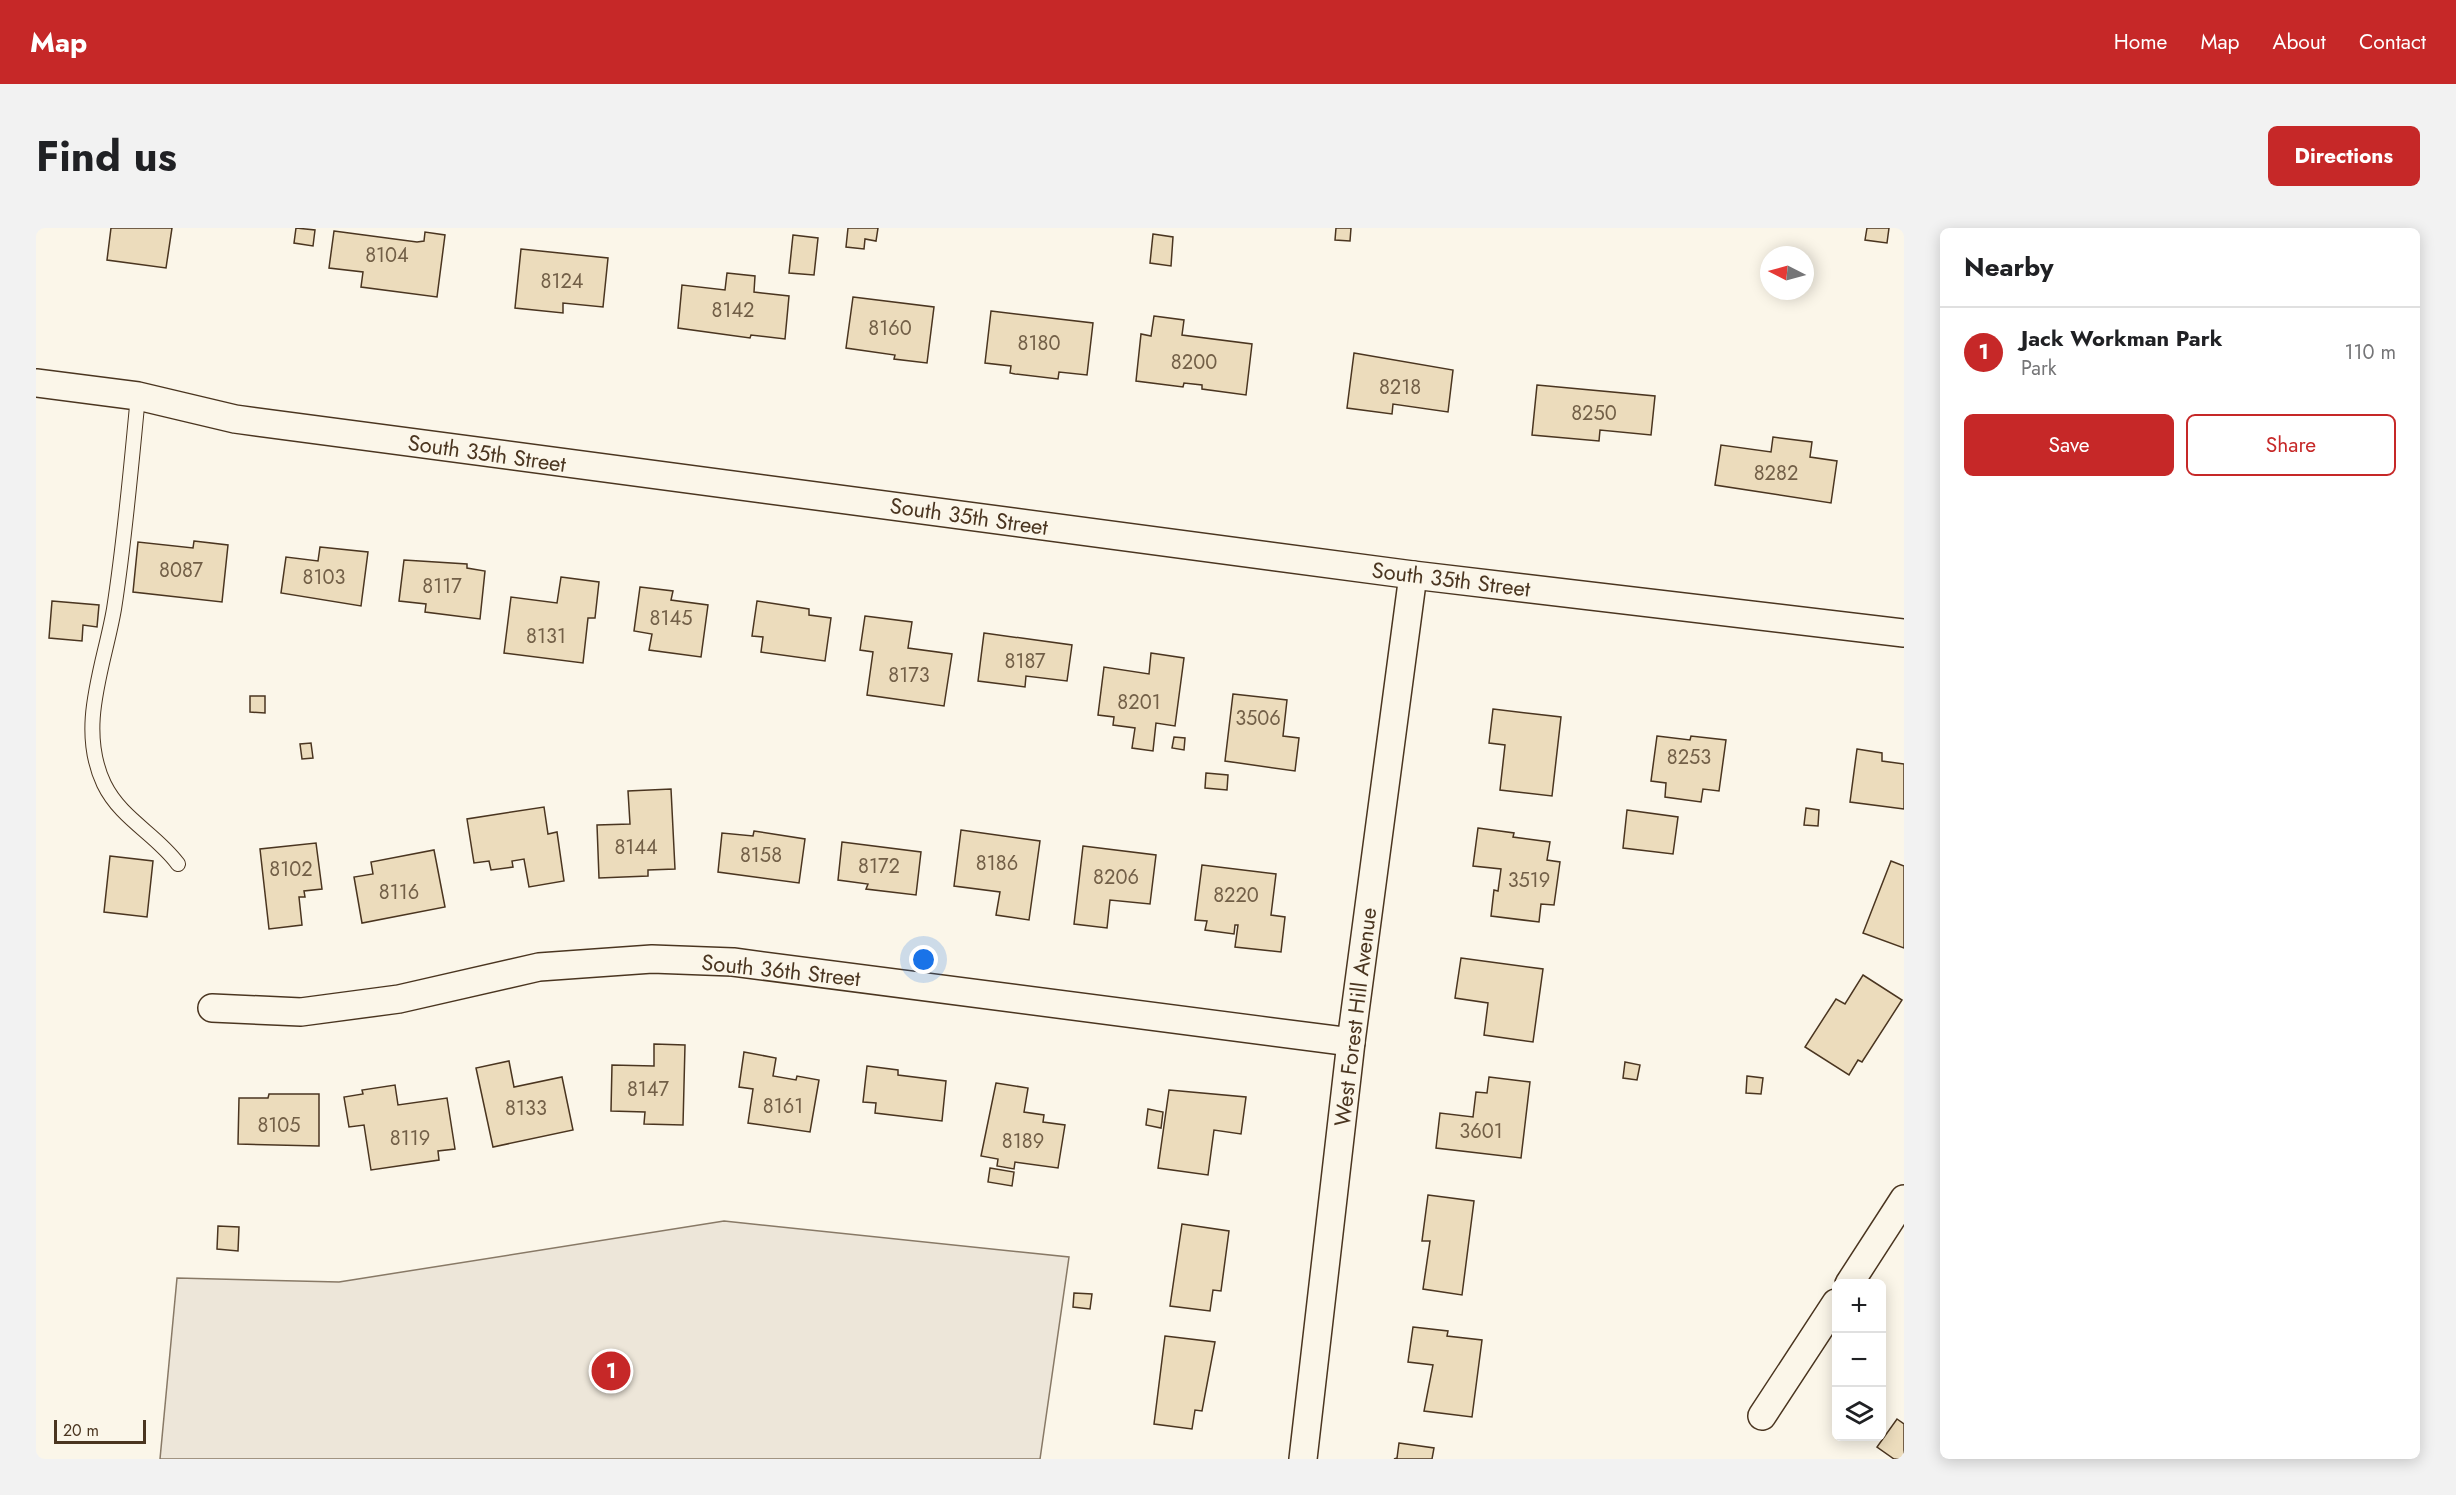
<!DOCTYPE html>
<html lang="en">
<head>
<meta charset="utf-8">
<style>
  :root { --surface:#fff; --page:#f2f2f2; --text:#202124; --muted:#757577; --line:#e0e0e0; --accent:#c62828 }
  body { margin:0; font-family:Jost,sans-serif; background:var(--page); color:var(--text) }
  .controls { position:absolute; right:18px; bottom:18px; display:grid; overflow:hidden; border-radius:9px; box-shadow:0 3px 15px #0003 }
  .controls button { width:54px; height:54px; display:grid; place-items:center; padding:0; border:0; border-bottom:2px solid var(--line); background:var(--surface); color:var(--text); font:30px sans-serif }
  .compass { position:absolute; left:1724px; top:18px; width:54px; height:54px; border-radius:50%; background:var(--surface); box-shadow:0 3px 15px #0003; rotate:276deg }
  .scale { position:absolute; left:18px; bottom:15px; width:92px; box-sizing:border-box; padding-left:6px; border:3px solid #4a3520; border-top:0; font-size:16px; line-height:21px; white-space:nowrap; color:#4a3520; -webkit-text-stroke:4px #fbf6e9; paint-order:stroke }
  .you { position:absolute; left:888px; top:732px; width:21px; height:21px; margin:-15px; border:4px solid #fff; border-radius:50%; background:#1a73e8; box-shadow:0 0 0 9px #1a73e833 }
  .badge { display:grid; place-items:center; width:39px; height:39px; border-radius:50%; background:var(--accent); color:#fff; font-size:20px; font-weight:700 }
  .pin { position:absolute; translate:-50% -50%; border:3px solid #fff; box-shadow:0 2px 6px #0006 }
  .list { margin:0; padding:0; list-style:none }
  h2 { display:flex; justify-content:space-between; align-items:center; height:78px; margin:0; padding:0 24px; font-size:26px }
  h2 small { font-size:20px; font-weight:400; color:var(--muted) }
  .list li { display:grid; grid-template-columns:39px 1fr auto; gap:18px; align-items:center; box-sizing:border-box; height:90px; padding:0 24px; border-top:2px solid var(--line) }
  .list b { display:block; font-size:22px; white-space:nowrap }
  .list p { margin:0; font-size:20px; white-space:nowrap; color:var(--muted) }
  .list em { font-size:20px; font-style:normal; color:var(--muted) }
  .actions { display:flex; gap:12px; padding:18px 24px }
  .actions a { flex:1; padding:14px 0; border:2px solid var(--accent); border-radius:9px; text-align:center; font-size:21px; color:var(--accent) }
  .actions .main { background:var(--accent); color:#fff }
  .icon { flex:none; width:33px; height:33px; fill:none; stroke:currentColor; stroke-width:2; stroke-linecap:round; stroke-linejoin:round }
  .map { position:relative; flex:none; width:1868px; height:1231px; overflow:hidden; border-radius:9px }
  header { display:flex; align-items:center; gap:36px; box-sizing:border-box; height:84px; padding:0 30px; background:var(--accent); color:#fff }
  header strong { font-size:28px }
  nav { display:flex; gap:33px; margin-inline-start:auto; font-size:21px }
  .intro { display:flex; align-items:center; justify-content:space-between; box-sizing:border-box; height:144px; padding:0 36px }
  h1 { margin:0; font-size:42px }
  .button { padding:15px 27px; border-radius:9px; background:var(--accent); color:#fff; font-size:21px; font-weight:700 }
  main { display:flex; gap:36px; padding:0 36px }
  aside { flex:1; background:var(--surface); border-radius:9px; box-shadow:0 3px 15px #0003 }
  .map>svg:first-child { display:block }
</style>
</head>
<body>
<header>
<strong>Map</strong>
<nav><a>Home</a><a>Map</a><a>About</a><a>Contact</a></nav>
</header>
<div class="intro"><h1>Find us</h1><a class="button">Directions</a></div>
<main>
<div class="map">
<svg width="1868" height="1231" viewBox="0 0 1868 1231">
  <rect width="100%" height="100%" fill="#fbf6e9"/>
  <path fill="#ede6d9" stroke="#887966" stroke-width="1.5" d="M688,993L1033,1029L1004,1231H124L141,1050L303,1054Z"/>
  <g fill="#ecdcbc" stroke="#4a3520" stroke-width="1.5">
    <path d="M75,0H136L130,40L71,32Z"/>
    <path d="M260,0L279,2L277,18L258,15Z"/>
    <path d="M812,0H842L840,13L829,11L828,21L810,19Z"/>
    <path d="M1300,0H1315L1314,13L1299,12Z"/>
    <path d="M1831,0H1853L1851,15L1829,12Z"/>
    <path d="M298,3L381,14L388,13L389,4L409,7L401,69L325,59L327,44L293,40Z"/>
    <path d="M1117,6L1137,9L1135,38L1114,35Z"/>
    <path d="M757,7L782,10L778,47L753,45Z"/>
    <path d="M485,21L572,30L567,79L527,75V85L479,80Z"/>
    <path d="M691,45L719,48L718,64L753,68L749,111L715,107L714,110L642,100L646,57L689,62Z"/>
    <path d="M817,69L898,79L891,135L858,131L859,127L810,120Z"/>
    <path d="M955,83L1057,95L1051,147L1023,144L1022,151L979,146L974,145L975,138L949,135Z"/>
    <path d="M1118,88L1148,92L1146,107L1216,116L1210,167L1166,161V157L1148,155L1147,159L1100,153L1105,106L1115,108Z"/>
    <path d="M1318,125L1417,142L1412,184L1357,176L1356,186L1311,180Z"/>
    <path d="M1501,157L1619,168L1615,207L1564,202L1563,213L1496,207Z"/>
    <path d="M1737,209L1776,214L1774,229L1801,233L1795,275L1679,257L1685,217L1735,224Z"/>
    <path d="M158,313L192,317L186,374L97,364L102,314L157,320Z"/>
    <path d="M284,319L332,324L325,378L245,365L250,329L282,333Z"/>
    <path d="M368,332L431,336V340L449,343L444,391L389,384L390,376L363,373Z"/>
    <path d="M525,349L563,354L559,390H552L547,435L468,425L475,369L521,375Z"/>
    <path d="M604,359L637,363L635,372L672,377L665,429L613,422L616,406L598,403Z"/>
    <path d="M16,373L63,377L61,399L47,397L46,413L13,410Z"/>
    <path d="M721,373L773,381V387L795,390L789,433L725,424L727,409L716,408Z"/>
    <path d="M829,388L876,394L872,420L916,426L908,478L831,467L837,424L824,422Z"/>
    <path d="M948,405L1036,417L1031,453L990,448L989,459L942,453Z"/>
    <path d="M1115,425L1148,430L1139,498L1120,495L1117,523L1096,520L1099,500L1077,497L1078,489L1062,487L1068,439L1113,446Z"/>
    <path d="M1197,466L1251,472L1247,508L1263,510L1259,543L1189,533Z"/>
    <path d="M214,468H229V485L214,484Z"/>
    <path d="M1457,481L1525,489L1516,568L1464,562L1469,517L1453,515Z"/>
    <path d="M1621,508L1654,512L1655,508L1690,512L1683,563L1667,561L1665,574L1629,569L1630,555L1615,553Z"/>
    <path d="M1138,509L1149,510L1148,522L1136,520Z"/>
    <path d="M275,515L277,530L266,531L264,516Z"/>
    <path d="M1821,521L1846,525V533L1868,536V581L1814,574Z"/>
    <path d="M1170,545L1192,547L1191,562L1169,560Z"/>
    <path d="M635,561L639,641L612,642V648L563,650L561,597L594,596L592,563Z"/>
    <path d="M508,579L512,606L521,604L528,653L493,659L488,631L476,633L477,639L455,642L453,633L438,635L431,591Z"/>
    <path d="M1770,580L1783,582L1782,598L1768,597Z"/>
    <path d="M1591,582L1642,589L1637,626L1587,620Z"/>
    <path d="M1442,600L1478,605L1477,609L1514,614L1511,632L1524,634L1518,677L1505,676L1503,694L1455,688L1458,662L1462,663L1465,641L1437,638Z"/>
    <path d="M925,602L1004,613L993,692L960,687L964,664L918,658Z"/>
    <path d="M718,603L769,611L763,655L682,644L686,605L717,608Z"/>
    <path d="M806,614L885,624L880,667L830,661L832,656L802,652Z"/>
    <path d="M280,615L286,661L268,663L269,669H263L266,697L233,701L224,621Z"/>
    <path d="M1047,618L1120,627L1114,676L1074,672L1071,700L1038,696Z"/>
    <path d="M398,622L409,679L326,695L318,649L337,646L335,634Z"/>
    <path d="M74,628L117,633L111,689L68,684Z"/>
    <path d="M1855,633L1868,638V720L1827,705Z"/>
    <path d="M1166,637L1240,646L1235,687L1249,689L1245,724L1199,719L1202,697H1199L1198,706L1169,702L1171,693L1159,692Z"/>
    <path d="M1425,730L1507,741L1497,814L1448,807L1452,775L1419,770Z"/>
    <path d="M1827,747L1866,772L1826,834L1822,832L1813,847L1769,819L1800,771L1809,776Z"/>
    <path d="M618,816L649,817L647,897L608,896L609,884L575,883L576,837L618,838Z"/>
    <path d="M708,824L740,830L737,848L760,852L761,848L783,852L774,904L712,895L717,861L703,859Z"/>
    <path d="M473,833L478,859L526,849L537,902L457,919L440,840Z"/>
    <path d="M1589,834L1604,837L1601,852L1587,850Z"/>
    <path d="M831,838L862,842V847L910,853L906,893L839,885L840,875L827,874Z"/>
    <path d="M1711,848L1727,850L1725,866L1710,865Z"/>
    <path d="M1453,849L1494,854L1485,930L1400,920L1404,885L1437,889L1440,864L1451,865Z"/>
    <path d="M960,855L992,860L988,884L1008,887L1007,894L1029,897L1022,940L979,934L978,941L961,938L962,931L945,928Z"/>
    <path d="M359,857L362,877L411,870L419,921L402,923L403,932L335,942L328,897L313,899L308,869L327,866L326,862Z"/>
    <path d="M1133,862L1210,869L1205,906L1178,902L1172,947L1122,940Z"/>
    <path d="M233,866H283V918L202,916L203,870H232Z"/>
    <path d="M1112,881L1127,884L1125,900L1110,897Z"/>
    <path d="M954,940L978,944L976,958L952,954Z"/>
    <path d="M1392,967L1438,973L1426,1067L1387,1061L1394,1013H1386Z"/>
    <path d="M1146,996L1193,1003L1185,1063L1177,1062L1174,1083L1134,1078Z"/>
    <path d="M182,998L203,999L202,1023L181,1021Z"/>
    <path d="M1038,1065L1056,1066L1054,1081L1037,1079Z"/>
    <path d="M1377,1099L1412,1103L1411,1108L1446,1112L1436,1189L1388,1183L1397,1137L1372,1134Z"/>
    <path d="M1129,1108L1179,1114L1166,1183L1159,1182L1156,1201L1118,1196Z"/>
    <path d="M1861,1191L1868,1196V1231H1858L1841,1219Z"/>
    <path d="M1363,1215L1398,1220L1396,1231H1358L1361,1230Z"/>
  </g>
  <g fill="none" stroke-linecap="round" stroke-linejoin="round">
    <g stroke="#4a3520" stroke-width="16">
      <path id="lane" d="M102,168C95,239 89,311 78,381C68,439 41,499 68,556C85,591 120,606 142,636"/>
    </g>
    <g stroke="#4a3520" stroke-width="30">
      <g id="street">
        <path d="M0,155L102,168L199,191L1377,347L1868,405"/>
        <path d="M176,780L265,784L363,771L503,739L616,731L697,734L1315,814"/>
        <path d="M1813,1056L1868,971"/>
        <path d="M1726,1188L1800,1075"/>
        <path d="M1267,1231L1315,814L1377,347"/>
      </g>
    </g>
    <use href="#lane" stroke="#fbf6e9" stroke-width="14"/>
    <use href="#street" stroke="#fbf6e9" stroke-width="27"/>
  </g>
  <g text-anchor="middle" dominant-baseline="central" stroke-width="4.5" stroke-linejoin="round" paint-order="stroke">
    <g font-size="20" fill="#725f47">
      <text x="351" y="27">8104</text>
      <text x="526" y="53">8124</text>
      <text x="697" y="82">8142</text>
      <text x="854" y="100">8160</text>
      <text x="1003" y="115">8180</text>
      <text x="1158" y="134">8200</text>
      <text x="1364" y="159">8218</text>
      <text x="1558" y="185">8250</text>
      <text x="1740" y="245">8282</text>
      <text x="145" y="342">8087</text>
      <text x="288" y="349">8103</text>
      <text x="406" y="358">8117</text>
      <text x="635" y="390">8145</text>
      <text x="510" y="408">8131</text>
      <text x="989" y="433">8187</text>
      <text x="873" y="447">8173</text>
      <text x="1103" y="474">8201</text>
      <text x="1222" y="490">3506</text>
      <text x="1653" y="529">8253</text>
      <text x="600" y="619">8144</text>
      <text x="725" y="627">8158</text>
      <text x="961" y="635">8186</text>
      <text x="843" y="638">8172</text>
      <text x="255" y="641">8102</text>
      <text x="1080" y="649">8206</text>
      <text x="1493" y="652">3519</text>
      <text x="363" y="664">8116</text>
      <text x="1200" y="667">8220</text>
      <text x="612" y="861">8147</text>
      <text x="747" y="878">8161</text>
      <text x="490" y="880">8133</text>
      <text x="243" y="897">8105</text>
      <text x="1445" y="903">3601</text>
      <text x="374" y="910">8119</text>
      <text x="987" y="913">8189</text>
    </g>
    <g font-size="22" fill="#4a3520" stroke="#fbf6e9">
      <text transform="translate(451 225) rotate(8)">South 35th Street</text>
      <text transform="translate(933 288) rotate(8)">South 35th Street</text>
      <text transform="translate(1415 351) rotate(7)">South 35th Street</text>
      <text transform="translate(745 742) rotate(6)">South 36th Street</text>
      <text transform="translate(1319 789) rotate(-83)">West Forest Hill Avenue</text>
    </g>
  </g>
</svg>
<div class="controls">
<button>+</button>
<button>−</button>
<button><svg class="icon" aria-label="layers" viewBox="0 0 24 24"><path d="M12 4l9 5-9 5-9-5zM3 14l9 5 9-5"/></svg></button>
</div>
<svg class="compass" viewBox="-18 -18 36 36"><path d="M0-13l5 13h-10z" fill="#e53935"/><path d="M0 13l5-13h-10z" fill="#757577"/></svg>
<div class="scale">20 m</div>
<div class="you"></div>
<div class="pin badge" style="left:575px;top:1143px">1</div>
</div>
<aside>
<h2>Nearby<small></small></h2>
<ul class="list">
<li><span class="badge">1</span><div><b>Jack Workman Park</b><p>Park</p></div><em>110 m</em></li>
</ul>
<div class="actions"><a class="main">Save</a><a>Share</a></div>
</aside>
</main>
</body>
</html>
